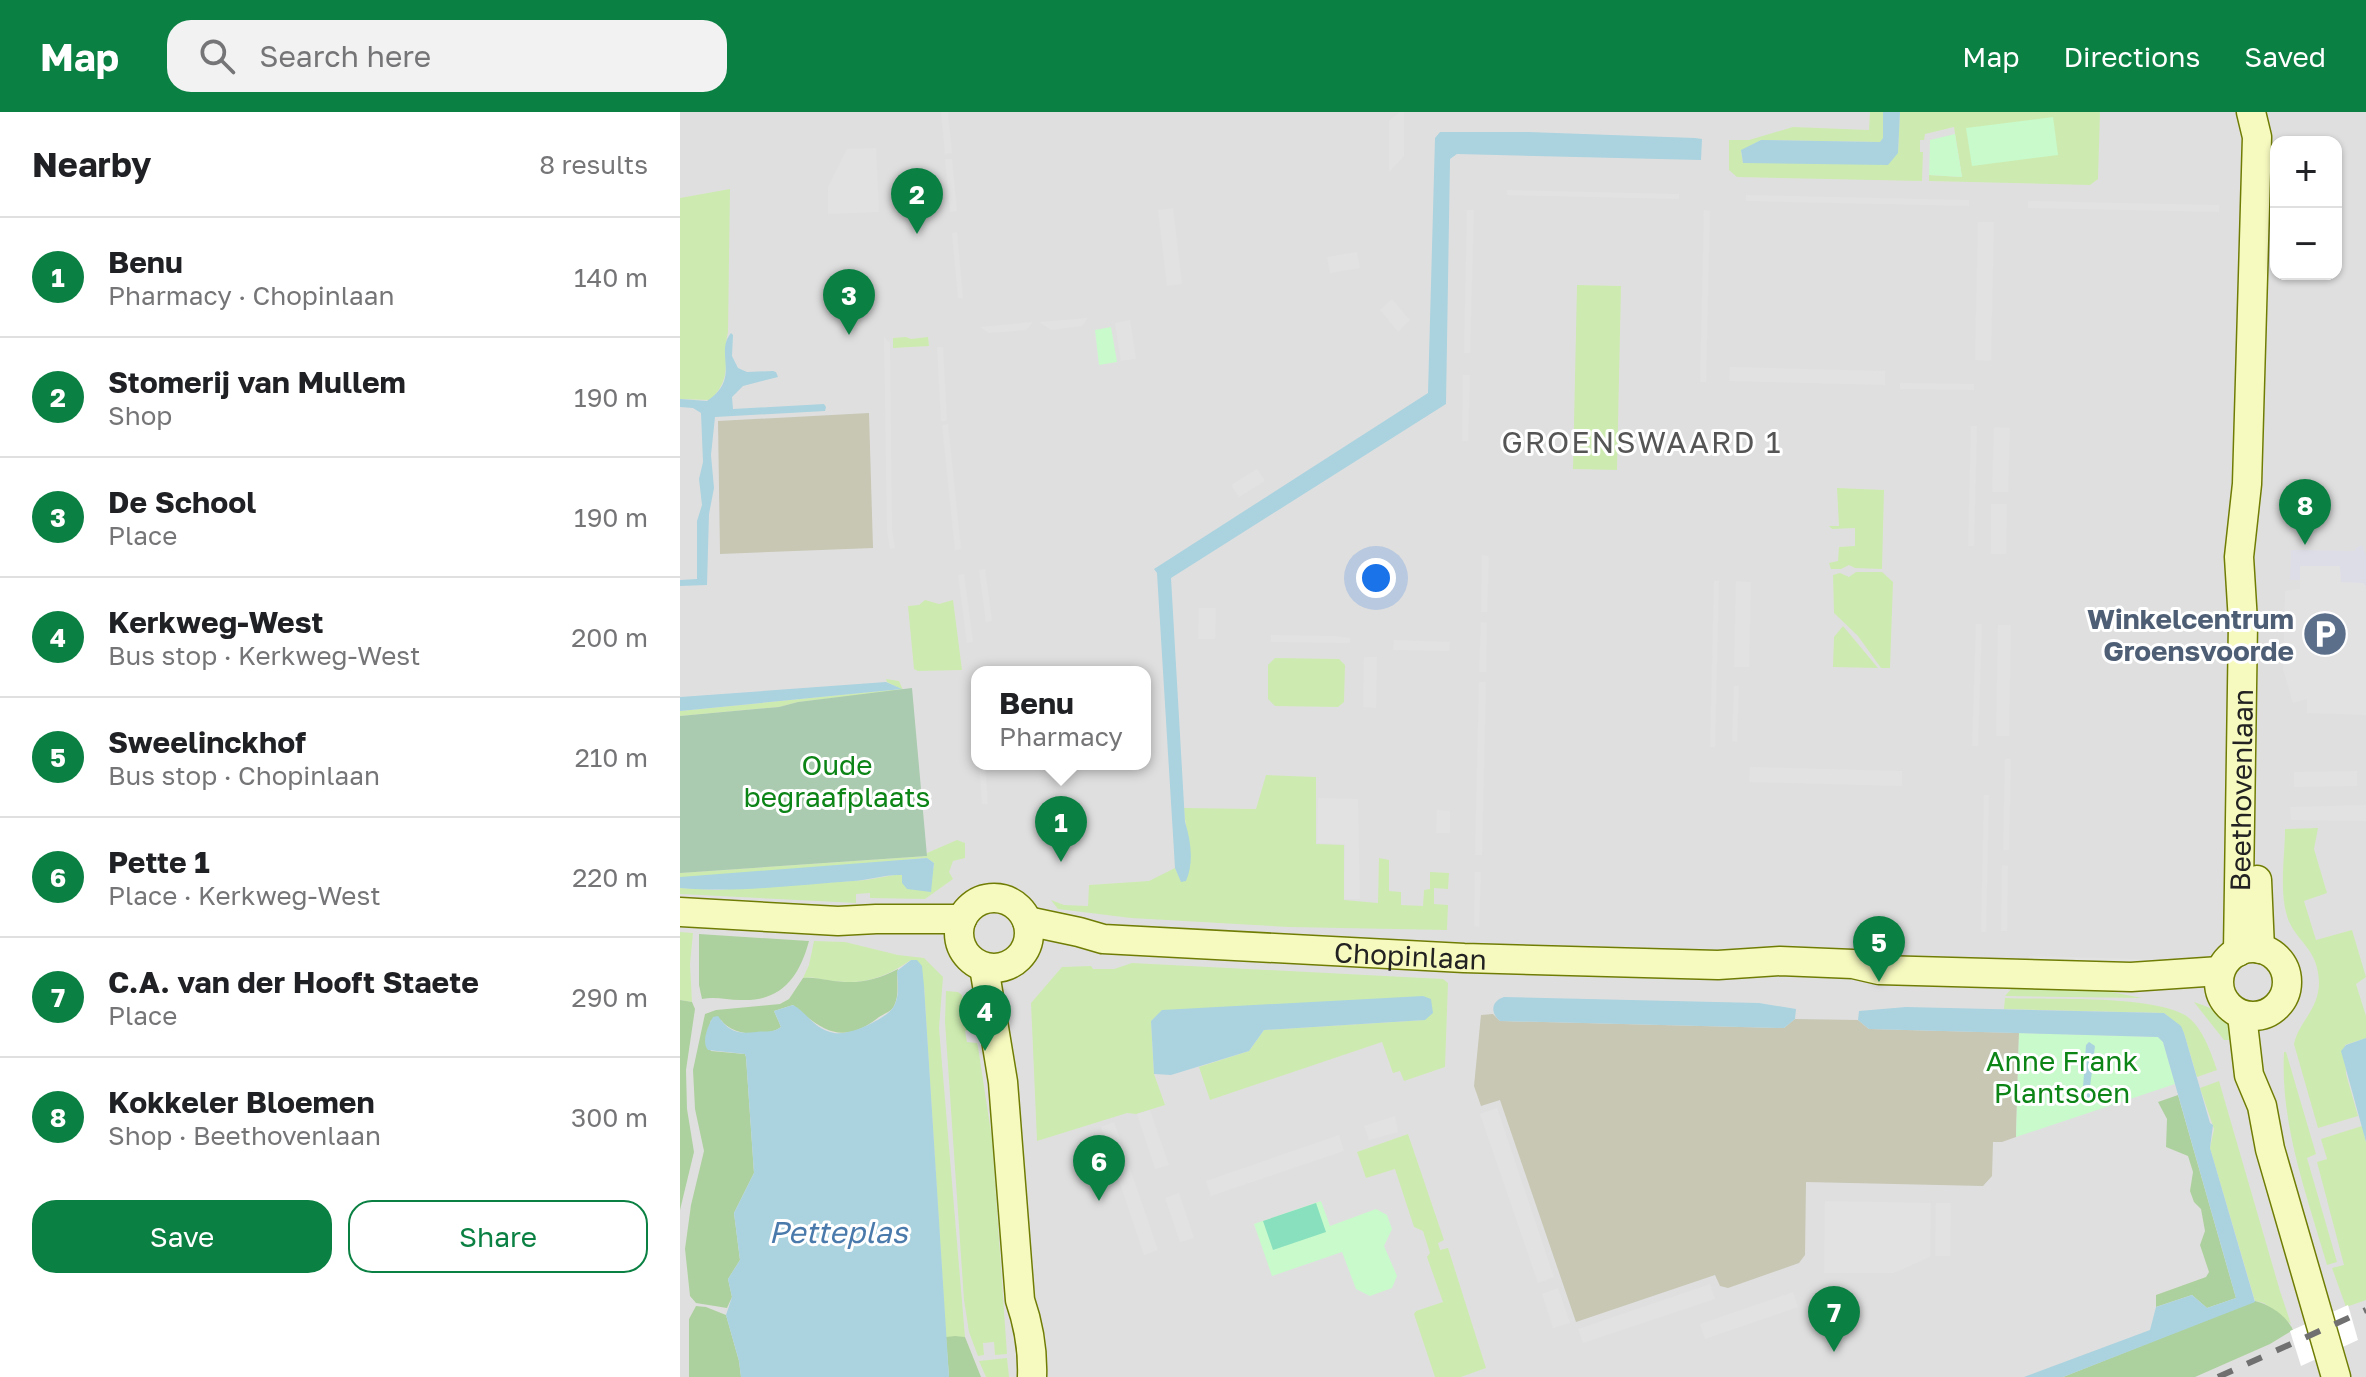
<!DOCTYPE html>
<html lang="en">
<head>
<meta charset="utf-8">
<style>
  :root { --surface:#fff; --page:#f2f2f2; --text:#202124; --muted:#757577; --line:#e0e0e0; --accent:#0b8043 }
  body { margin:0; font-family:"Golos Text",sans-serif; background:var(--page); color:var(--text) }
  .controls { position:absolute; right:24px; top:24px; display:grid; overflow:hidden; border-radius:16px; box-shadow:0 2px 6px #0004 }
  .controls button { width:72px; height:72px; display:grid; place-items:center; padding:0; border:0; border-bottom:2px solid var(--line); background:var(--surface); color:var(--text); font:40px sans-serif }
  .you { position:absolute; left:696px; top:466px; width:28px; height:28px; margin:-20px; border:6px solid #fff; border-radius:50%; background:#1a73e8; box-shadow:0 0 0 12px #1a73e833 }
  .badge { display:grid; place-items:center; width:52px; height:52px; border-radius:50%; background:var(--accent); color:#fff; font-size:26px; font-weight:700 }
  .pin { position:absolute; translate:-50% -66px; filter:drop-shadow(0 2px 4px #0008) }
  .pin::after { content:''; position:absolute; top:42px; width:28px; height:24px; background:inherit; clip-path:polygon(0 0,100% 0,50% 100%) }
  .popup { position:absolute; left:291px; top:554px; width:180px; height:104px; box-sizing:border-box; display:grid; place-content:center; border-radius:16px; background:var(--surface); filter:drop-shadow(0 2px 6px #0005); font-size:26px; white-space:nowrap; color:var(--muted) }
  .popup b { font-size:30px; color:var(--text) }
  .popup::after { content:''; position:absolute; left:50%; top:100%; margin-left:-16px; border:16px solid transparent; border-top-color:var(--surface) }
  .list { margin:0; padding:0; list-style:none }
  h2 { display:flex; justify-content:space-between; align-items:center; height:104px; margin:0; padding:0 32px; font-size:34px }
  h2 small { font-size:26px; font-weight:400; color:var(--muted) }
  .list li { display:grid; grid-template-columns:52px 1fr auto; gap:24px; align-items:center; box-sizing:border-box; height:120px; padding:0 32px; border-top:2px solid var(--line) }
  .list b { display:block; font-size:30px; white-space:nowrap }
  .list p { margin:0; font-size:26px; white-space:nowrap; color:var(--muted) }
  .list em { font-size:26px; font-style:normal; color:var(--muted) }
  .actions { display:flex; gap:16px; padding:24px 32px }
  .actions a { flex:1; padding:18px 0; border:2px solid var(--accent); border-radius:24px; text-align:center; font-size:28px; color:var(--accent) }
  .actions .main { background:var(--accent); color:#fff }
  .icon { flex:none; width:44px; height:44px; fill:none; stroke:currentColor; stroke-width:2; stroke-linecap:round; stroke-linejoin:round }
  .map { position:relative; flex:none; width:1686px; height:1265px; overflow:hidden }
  header { display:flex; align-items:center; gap:48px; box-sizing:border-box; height:112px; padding:0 40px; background:var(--accent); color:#fff }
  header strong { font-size:38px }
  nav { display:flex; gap:44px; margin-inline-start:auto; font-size:28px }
  .search { width:560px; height:72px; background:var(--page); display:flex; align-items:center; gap:20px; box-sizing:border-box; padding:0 28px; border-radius:24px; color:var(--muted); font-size:30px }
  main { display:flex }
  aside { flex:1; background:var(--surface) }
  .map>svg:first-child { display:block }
</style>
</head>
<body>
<header>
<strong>Map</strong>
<div class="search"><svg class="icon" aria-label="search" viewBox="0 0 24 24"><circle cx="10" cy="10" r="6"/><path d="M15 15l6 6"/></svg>Search here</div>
<nav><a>Map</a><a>Directions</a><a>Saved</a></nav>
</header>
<main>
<aside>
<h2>Nearby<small>8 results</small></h2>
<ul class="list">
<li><span class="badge">1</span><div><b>Benu</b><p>Pharmacy · Chopinlaan</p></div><em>140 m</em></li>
<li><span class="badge">2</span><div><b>Stomerij van Mullem</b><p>Shop</p></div><em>190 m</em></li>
<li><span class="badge">3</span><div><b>De School</b><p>Place</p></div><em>190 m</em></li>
<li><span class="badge">4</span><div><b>Kerkweg-West</b><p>Bus stop · Kerkweg-West</p></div><em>200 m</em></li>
<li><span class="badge">5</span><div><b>Sweelinckhof</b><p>Bus stop · Chopinlaan</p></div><em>210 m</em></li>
<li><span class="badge">6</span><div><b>Pette 1</b><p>Place · Kerkweg-West</p></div><em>220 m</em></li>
<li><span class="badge">7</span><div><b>C.A. van der Hooft Staete</b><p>Place</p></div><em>290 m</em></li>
<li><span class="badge">8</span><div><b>Kokkeler Bloemen</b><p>Shop · Beethovenlaan</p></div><em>300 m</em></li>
</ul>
<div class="actions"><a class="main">Save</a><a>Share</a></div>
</aside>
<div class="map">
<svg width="1686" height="1265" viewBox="0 0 1686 1265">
  <rect width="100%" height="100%" fill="#f2efe9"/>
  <path fill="#e0dfdf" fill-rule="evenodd" d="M0,0H1686V1265H0ZM1596,30H1656V162H1596ZM297,560H465V652H297Z"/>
  <g fill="#c7c7b4">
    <path d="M189,301L193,436L40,442L38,309Z"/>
    <path d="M813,902L820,909L1104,916L1115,907L1178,908L1189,917L1339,921L1336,1025L1322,1030H1313L1312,1064L1303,1074L1126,1070L1125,1143L1119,1151L1048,1176L1040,1174L1035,1163L896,1210L820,988L801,994L794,974L801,903Z"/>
  </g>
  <g fill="#cdebb0">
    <path d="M1190,0H1203V27L1200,30L1081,28L1061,39L1063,51L1218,41L1220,0H1420L1418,67L1410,73L1249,69V63L1282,65L1274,15L1245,22L1244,28H1240V40H1243L1242,69L1057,65L1049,58V28H1069L1113,15L1189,18Z"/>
    <path d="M50,77L48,220C41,249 55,264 30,288L0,287V86Z"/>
    <path d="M897,173L941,174L937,358L893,357Z"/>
    <path d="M226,225L231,227L248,225L249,234L213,236V226Z"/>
    <path d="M1157,376L1204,378L1202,457L1175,456L1169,453L1161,457H1151L1149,451L1158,449L1159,435L1175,434V416L1152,417L1149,414H1159Z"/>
    <path d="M1176,460H1202L1213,470L1210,556H1201L1178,524L1154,501L1153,463L1160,461L1169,465Z"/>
    <path d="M245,488L259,492L273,488L282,558L238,559L234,557L228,494L239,493Z"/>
    <path d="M1163,514L1198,556L1153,555L1154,525Z"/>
    <path d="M595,546L659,547L665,553L664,590L658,595L595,594L588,587V553Z"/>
    <path d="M206,567L219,569L223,578L118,590L99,595L0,604V599L221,577L207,570Z"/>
    <path d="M586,663L636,665V732L664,733V788L698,791L699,746L709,748V779L721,780V793L743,794L744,778L750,777V760L769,761L768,777L754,776V792L768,793L767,818L608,815L451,806L378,797L371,788L384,793L408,794L409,773L469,769L495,756L501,769C516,736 506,729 504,696L576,697Z"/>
    <path d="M1638,716L1634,737L1647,781L1624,789L1636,828L1672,818L1686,865L1676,872L1686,904V926L1665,933L1666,962L1678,1004L1638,1016L1614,932C1619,909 1639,898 1639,870C1638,835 1615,830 1607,804C1599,778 1605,744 1605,717Z"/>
    <path d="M277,728L285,731V746L273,749L269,760L273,767L245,787L190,786V781L176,782V791L0,782V776L37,778L186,768L254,756V751L247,746L10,766L0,765V761L247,744V741Z"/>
    <path d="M0,820L13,821L10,852L12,890L0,888Z"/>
    <path d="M134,829L165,830L218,843L244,846L263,865L259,916L285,1225H266L244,874L231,848C205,865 186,873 154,869C142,868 134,864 123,866L129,853Z"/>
    <path d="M452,851L763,867L768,871L765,955L724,969L720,959L713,961L702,930L530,988L519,955L569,939L584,918L745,908L483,898L471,909L474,962L485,993L456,1002L447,1001L357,1029L351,891L382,855L411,854L413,857H434Z"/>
    <path d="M1332,876L1421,878L1462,886L1325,884Z"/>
    <path d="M266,879L278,880L282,883L288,918L285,919L287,930L297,931L298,935L312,1027L327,1242L315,1243L314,1230L303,1231L304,1243L298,1244L289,1220L284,1188L265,910Z"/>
    <path d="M1325,886C1369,888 1465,883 1503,902C1521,911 1531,940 1537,958L1517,965L1504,921L1500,914L1484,901L1324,897Z"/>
    <path d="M1514,890C1538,898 1549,904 1558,928H1544Z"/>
    <path d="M1604,940H1606L1636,1042L1627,1046L1657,1150L1647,1153C1627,1084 1600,1013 1604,940Z"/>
    <path d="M1539,969L1600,1179L1611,1212L1584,1191L1575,1189L1530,1036L1534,1017L1520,976Z"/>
    <path d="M1682,1014L1686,1030V1188L1666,1195L1652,1156L1664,1153L1637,1050L1647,1047L1641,1027Z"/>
    <path d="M728,1022L764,1128L758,1131L760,1138L768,1136L806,1256L781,1265H755L734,1202L736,1199L763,1190L747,1145L750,1141L743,1119L734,1115L715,1057L686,1066L677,1040Z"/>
    <path d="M327,1246L329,1265H306L299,1249Z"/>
  </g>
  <g fill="#add19e">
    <path d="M19,822L129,829C119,866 101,890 60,888C47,888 35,884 22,887L19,873Z"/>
    <path d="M218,857C216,869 220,882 214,894C211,900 205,901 199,905C162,934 143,919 113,893L94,899L101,915C86,926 52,924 41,908H31L26,927L31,939L65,942L66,945L74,1061L54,1101L60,1148L48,1167L52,1185L47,1196L16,1191L10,1184L5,1137L11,1093L24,1039L15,997L13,958L25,902L36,898L100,892L109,887L123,866C133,865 139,867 148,868C175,873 195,869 218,857Z"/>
    <path d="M0,888L12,890L15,897L6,958L7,997L14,1040L0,1098Z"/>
    <path d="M1498,983L1556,1186L1527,1196L1512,1183L1476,1195V1183L1526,1165L1529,1160L1520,1133L1525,1119L1521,1097L1514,1090L1510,1079L1513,1060L1508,1044L1486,1035L1487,1007L1478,990Z"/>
    <path d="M1575,1189C1589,1192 1607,1204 1613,1218L1590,1232L1515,1265H1383Z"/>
    <path d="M16,1194L26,1195L46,1203L59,1249L61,1265H9V1207Z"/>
    <path d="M275,1224L285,1225L301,1265H269L266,1225Z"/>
  </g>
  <path fill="#aacbaf" d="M232,576L247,744L0,761V604L99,595L118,590Z"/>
  <g fill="#c8facc">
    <path d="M1373,5L1378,43L1292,54L1286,16Z"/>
    <path d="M1275,22L1282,65L1249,63L1250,28Z"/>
    <path d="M431,215L437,250L419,253L415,218Z"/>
    <path d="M1339,921L1478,925L1483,930L1495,972L1336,1025Z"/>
    <path d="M641,1089L650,1114L696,1097L707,1103L712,1117L704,1134L717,1164L712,1176L690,1184L676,1177L662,1140L592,1164L574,1112Z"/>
  </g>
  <path fill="#88e0be" d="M636,1091L646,1120L593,1138L583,1109Z"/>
  <g fill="#e2e2e2">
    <path d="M261,0H268L272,41L265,42Z"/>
    <path d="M720,0H724V44L709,60V9Z"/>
    <path d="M196,36L199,100L148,102V75L167,37Z"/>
    <path d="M265,47H272L277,99L270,100Z"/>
    <path d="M827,78L999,82V87L827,83Z"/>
    <path d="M1066,83L1289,88V94L1066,89Z"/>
    <path d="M1348,89L1539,93V100L1348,96Z"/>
    <path d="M493,96L502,172L487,174L478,98Z"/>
    <path d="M787,98H794L790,241H784Z"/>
    <path d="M1024,98L1030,99L1026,270H1020Z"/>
    <path d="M1298,110H1314L1311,249L1295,248Z"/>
    <path d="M277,120L283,186H278L272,121Z"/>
    <path d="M677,140L680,156L650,161L647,145Z"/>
    <path d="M712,187L730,208L718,220L700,198Z"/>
    <path d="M408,206L402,214L371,218L359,210Z"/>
    <path d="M450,208L456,247L441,249L435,211Z"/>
    <path d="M353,210L346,218L309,221L300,215Z"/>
    <path d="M204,225L210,231L212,418L215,436L210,437L207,419Z"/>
    <path d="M257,235H263L267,309H261Z"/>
    <path d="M1050,255L1205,259V273L1049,269Z"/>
    <path d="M783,263H790L788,329H782Z"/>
    <path d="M1220,271L1294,272V278L1220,277Z"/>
    <path d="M268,312L281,437L275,438L262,313Z"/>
    <path d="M1291,314H1297L1294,434H1288Z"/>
    <path d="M1314,315L1330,316L1328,380H1312Z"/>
    <path d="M577,357L585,369L559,385L551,373Z"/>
    <path d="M1311,392H1327L1326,442H1311Z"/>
    <path d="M802,443L809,444L807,500H801Z"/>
    <path d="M1620,454H1661L1686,473V603L1627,601V587L1613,591L1603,557L1605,479L1620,477Z"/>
    <path d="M305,457L312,509L306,510L299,458Z"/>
    <path d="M284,462L293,530L287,531L278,463Z"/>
    <path d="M1034,469H1039L1035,635H1030Z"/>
    <path d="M1056,469L1071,470L1069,555H1054Z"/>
    <path d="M519,496H536L535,527H518Z"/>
    <path d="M801,510L807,511L806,560H799Z"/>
    <path d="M1296,512H1302L1298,634H1292Z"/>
    <path d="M1318,513H1331L1329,624H1316Z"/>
    <path d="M591,523L654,524L670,526V531L591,530Z"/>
    <path d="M714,528L770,530L769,539L713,538Z"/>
    <path d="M684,545H697L696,596L683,595Z"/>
    <path d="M799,570H806L802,743H795Z"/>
    <path d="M1054,574H1059L1057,630L1052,629Z"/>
    <path d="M1325,647H1331L1329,738H1323Z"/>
    <path d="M299,652H305L308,692H302Z"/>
    <path d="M1070,655L1222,659V674L1069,670Z"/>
    <path d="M1677,659V674L1614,675V660Z"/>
    <path d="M1304,683H1309L1306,820H1301Z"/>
    <path d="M638,686L678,687L680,787H664L665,732L637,731Z"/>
    <path d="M1686,693V709L1611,708L1610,695Z"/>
    <path d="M757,698L770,699V721H756Z"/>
    <path d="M1322,753L1328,754L1327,819H1321Z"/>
    <path d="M795,760H801L799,815L794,814Z"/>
    <path d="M828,832L982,835V842L828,838Z"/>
    <path d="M1349,844L1490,848L1489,854L1348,851Z"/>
    <path d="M817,996L874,1165L858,1171L800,1002Z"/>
    <path d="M470,998L489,1053L475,1057L457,1002Z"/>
    <path d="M715,1004L718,1020L689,1028L684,1014Z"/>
    <path d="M434,1010L478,1138L464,1143L421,1015Z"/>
    <path d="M659,1023L664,1039L531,1084L526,1069Z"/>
    <path d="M499,1081L514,1126L500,1130L485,1086Z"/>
    <path d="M1145,1089L1251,1091L1250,1145L1214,1161H1144Z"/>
    <path d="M1256,1091H1271L1270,1144H1255Z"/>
    <path d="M1030,1172L1035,1187L903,1231L898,1217Z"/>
    <path d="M878,1176L890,1211L873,1216L862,1182Z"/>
    <path d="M1113,1180L1118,1195L1025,1227L1020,1212Z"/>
  </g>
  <path fill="#dddde8" d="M1682,433L1686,443V474L1683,471L1661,470L1660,454H1620V468H1610L1611,438L1675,439L1676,436Z"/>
  <g fill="#aad3df">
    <path d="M1203,0H1220L1218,41L1208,53L1063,51L1061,38L1081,28L1200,30L1203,26Z"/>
    <path d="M760,20H848L1015,26L1022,27L1021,48L777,42L770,47L766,292L491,466L505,710C511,729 514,751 506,769L501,770L495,756L477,461L474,457L748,281L755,26Z"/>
    <path d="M51,221L53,223L52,244L58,256L67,260L93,259L96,260L98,265L63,274L52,285L53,297L144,292L146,295L145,299L35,305L31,343L34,376L29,402L27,473L0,474V468L17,467V409L22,393L19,367L23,350L21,301L13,296L0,295V287L27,289C62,266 34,241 51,221Z"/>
    <path d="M206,570L222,577L0,599V585Z"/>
    <path d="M247,746L254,751L251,780L227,777L222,771V763C206,762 189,768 173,769C116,773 57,781 0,776V765Z"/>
    <path d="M231,848H237L242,854L244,874L269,1265H61L59,1249L46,1203L52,1185L48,1167L60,1148L54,1101L74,1061L66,945L65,942L28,938C21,930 28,914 33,905L38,904C49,920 57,922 76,920C86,919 93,921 101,915L94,899L113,893C128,901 133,917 154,921C169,924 203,908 212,897C220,887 218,871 217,859Z"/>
    <path d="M743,884L751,887L753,901L745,908L584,918L569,939L491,963L474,962L471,909L482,898Z"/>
    <path d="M824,885L1079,891L1116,897L1115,907L1104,916L820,909C810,901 811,889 824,885Z"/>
    <path d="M1226,895L1484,901L1501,914L1504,921L1530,1011L1533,1013L1530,1036L1575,1190L1383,1265H1344L1470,1218L1476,1195L1512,1183L1527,1196L1556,1186L1483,930L1478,925L1189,917L1178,908L1179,899Z"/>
    <path d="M1686,926V1030L1661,939L1666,933Z"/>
    <path d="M1409,930L1415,934L1410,975L1419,983L1417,986L1403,987L1394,983L1396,979L1403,976L1406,933Z"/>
  </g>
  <path fill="#fff" d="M1668,1193L1678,1228L1621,1254L1610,1219Z"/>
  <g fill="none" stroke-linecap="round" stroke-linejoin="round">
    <g stroke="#707d05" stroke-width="31">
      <g id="secondary">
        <path d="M1577,768L1580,837"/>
        <circle cx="314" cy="821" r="35"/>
        <path d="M0,800L158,809L196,807H282"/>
        <path id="s1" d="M347,809L399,820L423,827L784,846L1038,853L1100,849L1173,852L1199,858L1451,865L1540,859"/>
        <circle cx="1573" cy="870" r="34"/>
        <path id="s2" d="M1558,840L1563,510L1559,445L1567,372L1577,25L1571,0"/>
        <path d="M304,855L323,970L340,1188C349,1214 353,1238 352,1265"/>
        <path d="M1562,903L1569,963L1582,994L1590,1037L1656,1265"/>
      </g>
    </g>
    <use href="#secondary" stroke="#f7fabf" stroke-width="28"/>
    <path stroke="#707070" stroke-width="6" stroke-dasharray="16 16" stroke-linecap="butt" d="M1538,1265L1686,1198"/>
  </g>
  <defs>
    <g id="parking-disc" transform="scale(2.3)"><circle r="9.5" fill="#5c6f8a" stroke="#fff"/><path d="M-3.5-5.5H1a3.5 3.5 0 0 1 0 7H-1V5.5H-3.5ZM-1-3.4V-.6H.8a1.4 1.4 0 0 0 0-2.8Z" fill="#fff"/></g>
  </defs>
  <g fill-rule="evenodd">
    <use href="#parking-disc" x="1645" y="522"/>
  </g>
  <g text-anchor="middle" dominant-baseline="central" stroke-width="6" stroke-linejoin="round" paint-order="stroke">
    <g font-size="28" font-weight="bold" fill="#4e5e75" stroke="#fff" text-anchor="end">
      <text x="1614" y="506">Winkelcentrum<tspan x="1614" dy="32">Groensvoorde</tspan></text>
    </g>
    <g font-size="28" fill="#0c8416" stroke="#fff">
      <text x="157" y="652">Oude<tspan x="157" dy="32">begraafplaats</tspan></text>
      <text x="1382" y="948">Anne Frank<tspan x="1382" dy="32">Plantsoen</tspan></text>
    </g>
    <g font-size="28" fill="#222" stroke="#fff">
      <text stroke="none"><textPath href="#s2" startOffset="162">Beethovenlaan</textPath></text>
      <text stroke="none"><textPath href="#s1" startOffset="386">Chopinlaan</textPath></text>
    </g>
    <g font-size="30" letter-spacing="2" fill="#555" stroke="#fff">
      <text x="962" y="330">GROENSWAARD 1</text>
    </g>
    <g font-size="30" font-style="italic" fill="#4a7aab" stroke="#fff">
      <text x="158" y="1120">Petteplas</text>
    </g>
  </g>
</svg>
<div class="controls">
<button>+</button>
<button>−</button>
</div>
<div class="you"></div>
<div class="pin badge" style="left:381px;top:750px">1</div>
<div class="popup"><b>Benu</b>Pharmacy</div>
<div class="pin badge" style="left:237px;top:122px">2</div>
<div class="pin badge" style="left:169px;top:223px">3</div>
<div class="pin badge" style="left:305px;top:939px">4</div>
<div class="pin badge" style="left:1199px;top:870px">5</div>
<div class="pin badge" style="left:419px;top:1089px">6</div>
<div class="pin badge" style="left:1154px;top:1240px">7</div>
<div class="pin badge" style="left:1625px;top:433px">8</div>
</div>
</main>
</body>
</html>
